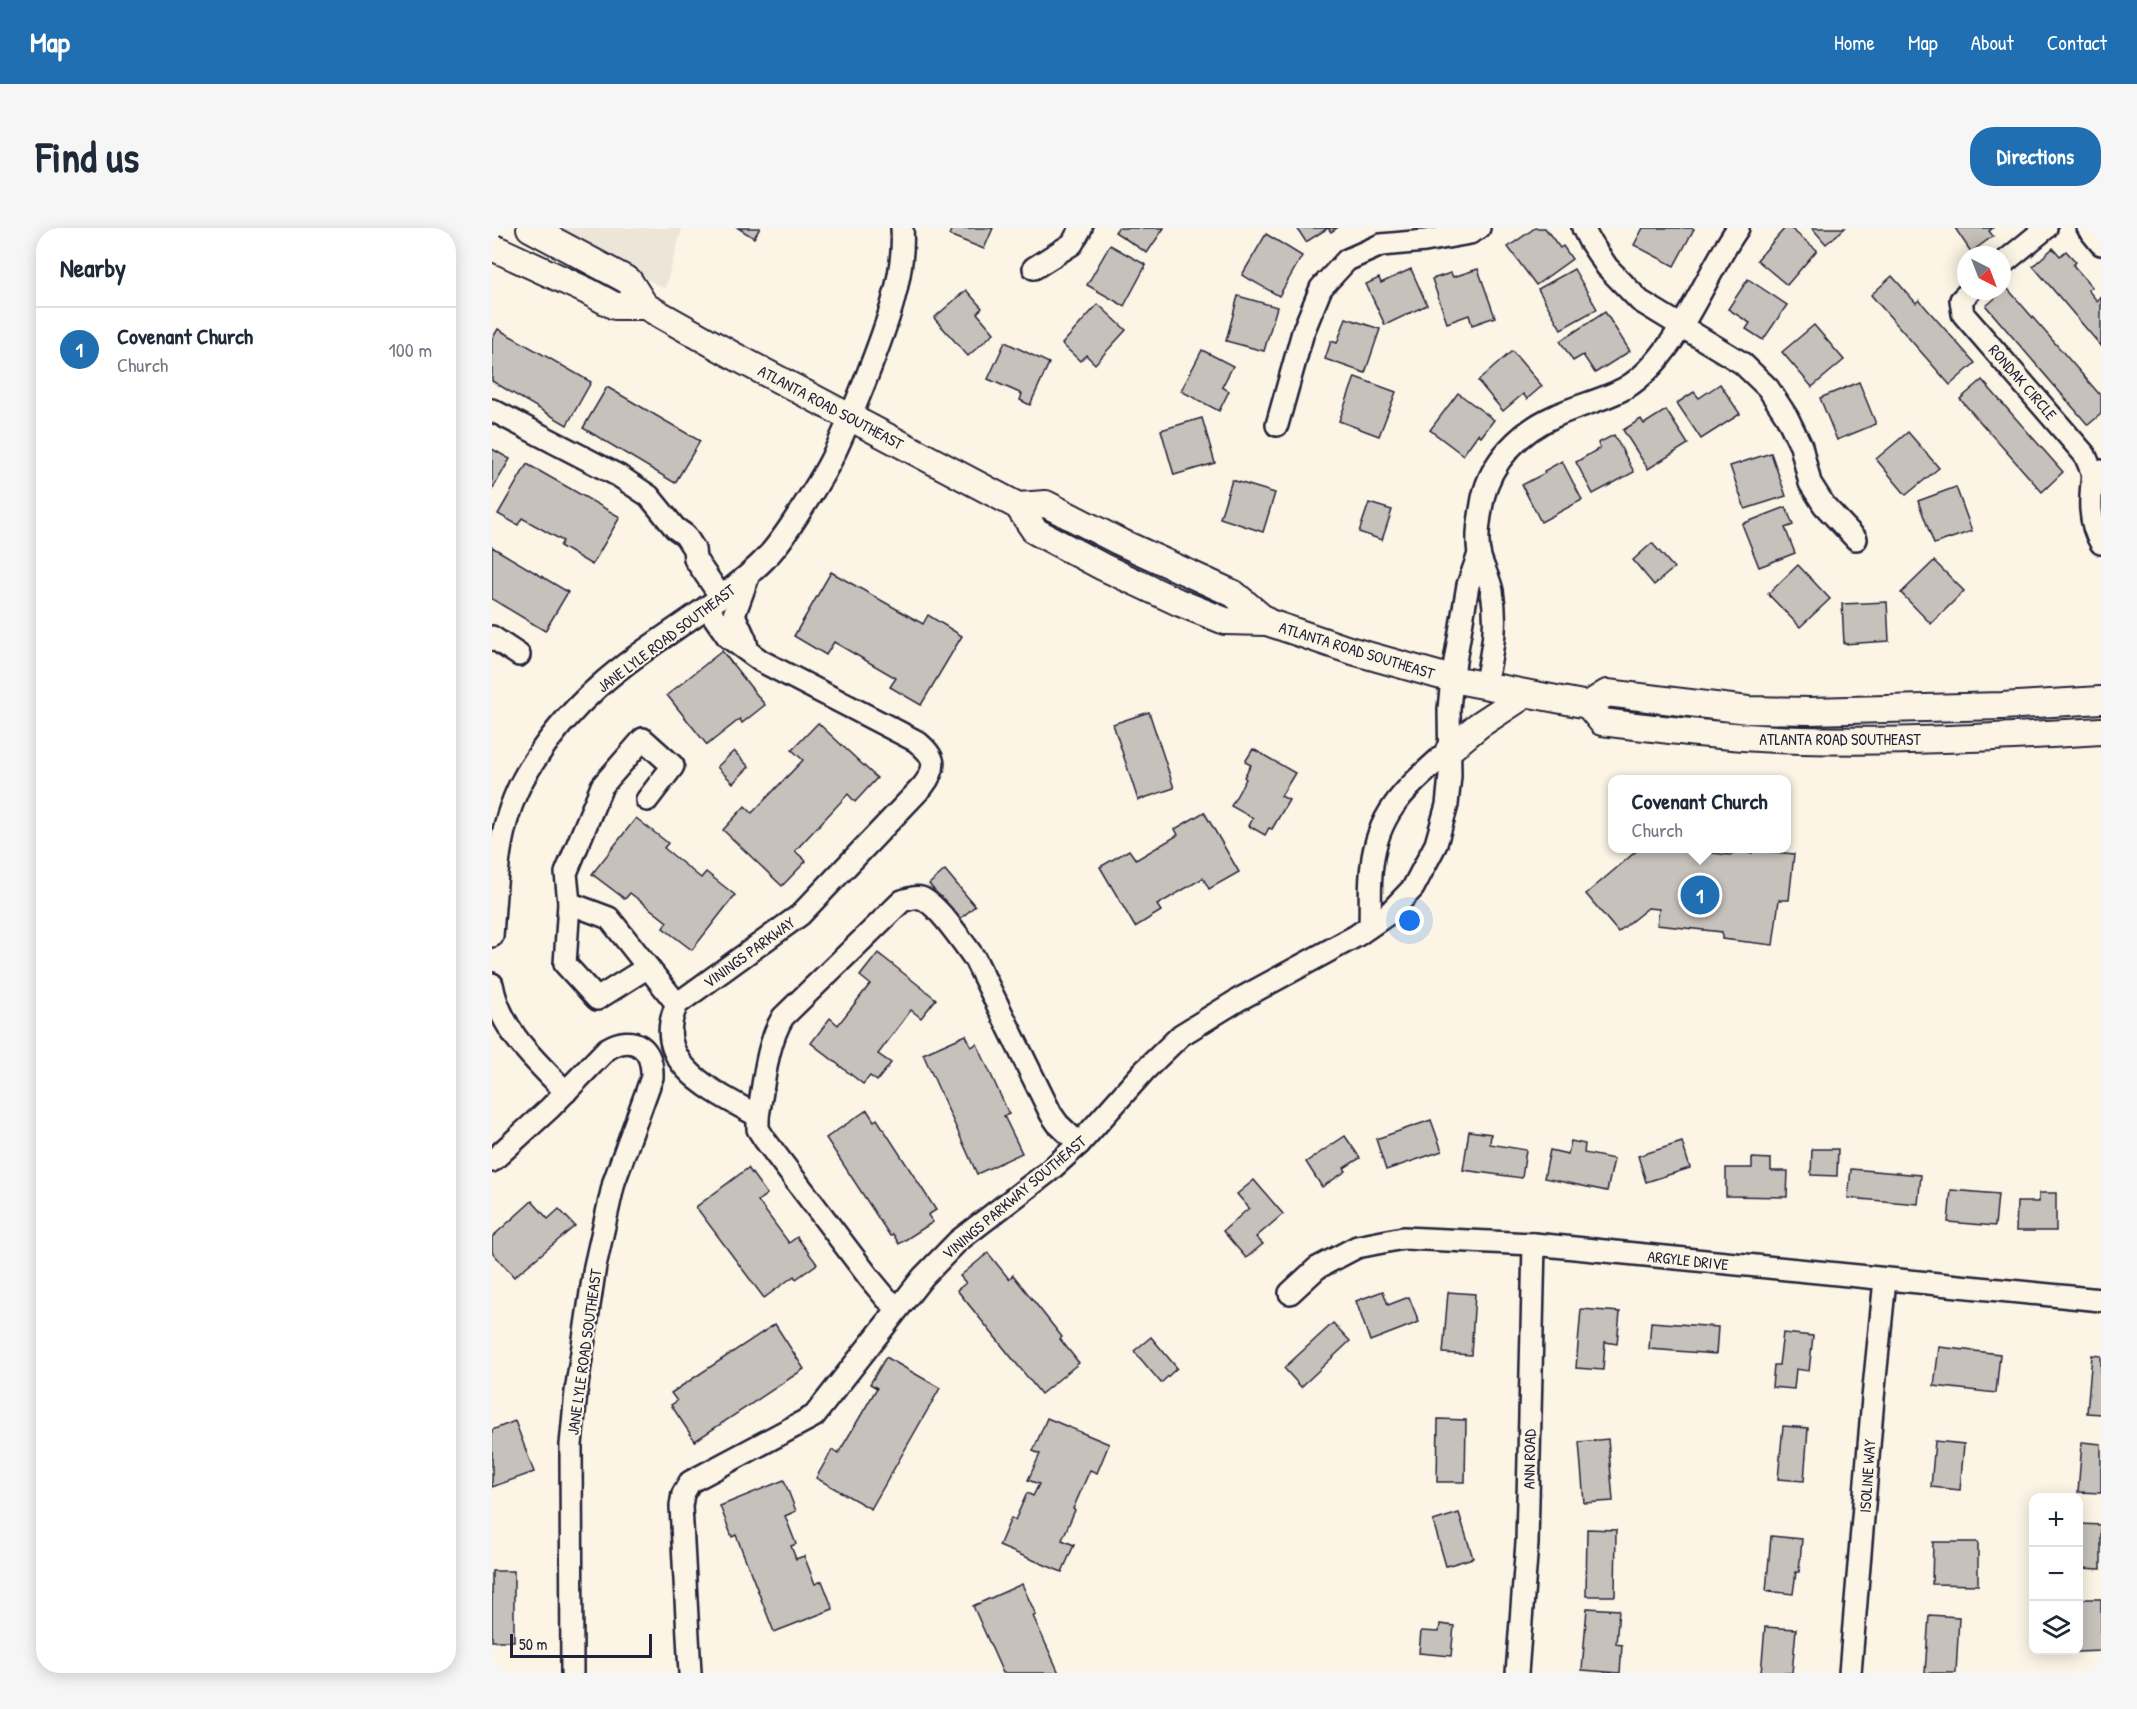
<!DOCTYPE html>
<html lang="en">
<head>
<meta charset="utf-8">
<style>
  :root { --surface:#fff; --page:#f6f6f7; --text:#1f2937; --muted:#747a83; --line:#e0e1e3; --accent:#1f6fb2 }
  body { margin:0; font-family:"Patrick Hand",sans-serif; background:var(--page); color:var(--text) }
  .controls { position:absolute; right:18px; bottom:18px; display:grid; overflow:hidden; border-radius:12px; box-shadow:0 3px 15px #0003 }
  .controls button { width:54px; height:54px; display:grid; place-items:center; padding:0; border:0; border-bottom:2px solid var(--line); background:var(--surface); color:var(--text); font:30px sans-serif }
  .compass { position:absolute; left:1465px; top:18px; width:54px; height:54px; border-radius:50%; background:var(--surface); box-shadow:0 3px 15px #0003; rotate:138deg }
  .scale { position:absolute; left:18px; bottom:15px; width:142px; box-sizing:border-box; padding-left:6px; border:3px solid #22223b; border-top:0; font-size:16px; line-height:21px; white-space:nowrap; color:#22223b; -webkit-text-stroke:4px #fcf5e5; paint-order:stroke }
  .you { position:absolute; left:918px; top:693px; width:21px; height:21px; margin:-15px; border:4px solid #fff; border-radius:50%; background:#1a73e8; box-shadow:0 0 0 9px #1a73e833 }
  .badge { display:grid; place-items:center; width:39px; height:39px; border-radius:50%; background:var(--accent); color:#fff; font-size:20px; font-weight:700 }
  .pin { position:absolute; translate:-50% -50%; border:3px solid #fff; box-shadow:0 2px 6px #0006 }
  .popup { position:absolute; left:1116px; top:547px; width:183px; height:78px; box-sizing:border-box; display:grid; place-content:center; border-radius:12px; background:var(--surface); filter:drop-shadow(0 2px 4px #0005); font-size:20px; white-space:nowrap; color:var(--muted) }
  .popup b { font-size:22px; color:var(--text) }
  .popup::after { content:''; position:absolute; left:50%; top:100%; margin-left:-12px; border:12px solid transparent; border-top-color:var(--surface) }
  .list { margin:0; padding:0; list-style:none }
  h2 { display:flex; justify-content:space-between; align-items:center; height:78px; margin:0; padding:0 24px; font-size:26px }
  h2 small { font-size:20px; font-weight:400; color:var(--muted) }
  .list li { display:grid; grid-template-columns:39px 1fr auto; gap:18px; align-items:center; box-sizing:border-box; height:84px; padding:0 24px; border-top:2px solid var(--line) }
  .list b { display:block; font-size:22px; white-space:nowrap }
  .list p { margin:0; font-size:20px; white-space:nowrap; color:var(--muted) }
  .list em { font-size:20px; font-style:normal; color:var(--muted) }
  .icon { flex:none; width:33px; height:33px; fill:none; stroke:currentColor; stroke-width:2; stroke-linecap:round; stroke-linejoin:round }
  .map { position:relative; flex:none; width:1609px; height:1445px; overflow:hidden; border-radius:24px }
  header { display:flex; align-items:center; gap:36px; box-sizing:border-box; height:84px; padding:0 30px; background:var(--accent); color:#fff }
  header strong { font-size:28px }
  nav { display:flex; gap:33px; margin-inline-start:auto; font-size:21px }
  .intro { display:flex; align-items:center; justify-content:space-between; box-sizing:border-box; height:144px; padding:0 36px }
  h1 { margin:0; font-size:42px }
  .button { padding:15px 27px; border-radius:24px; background:var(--accent); color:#fff; font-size:21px; font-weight:700 }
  main { display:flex; gap:36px; padding:0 36px }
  aside { flex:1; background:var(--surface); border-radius:24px; box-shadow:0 3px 15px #0003 }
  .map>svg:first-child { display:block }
</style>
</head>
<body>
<header>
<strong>Map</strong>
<nav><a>Home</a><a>Map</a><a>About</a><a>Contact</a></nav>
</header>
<div class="intro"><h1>Find us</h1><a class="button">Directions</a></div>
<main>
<aside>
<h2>Nearby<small></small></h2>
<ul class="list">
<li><span class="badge">1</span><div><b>Covenant Church</b><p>Church</p></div><em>100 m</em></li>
</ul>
</aside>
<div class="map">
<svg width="1609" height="1445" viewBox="0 0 1609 1445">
  <rect width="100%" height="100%" fill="#fcf5e5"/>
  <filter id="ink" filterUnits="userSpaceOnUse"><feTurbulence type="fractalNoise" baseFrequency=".0167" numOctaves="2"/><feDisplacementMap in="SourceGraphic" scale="12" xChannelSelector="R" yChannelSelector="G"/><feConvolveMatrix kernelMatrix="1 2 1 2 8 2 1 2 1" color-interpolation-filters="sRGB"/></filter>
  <g filter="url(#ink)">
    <path fill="#ece5d8" d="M62,0H190L173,61Z"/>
    <g fill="#c6c1bb" stroke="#22223b" stroke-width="1.5">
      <path d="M246,0H268L262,10Z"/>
      <path d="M460,0H501L492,21L457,7Z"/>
      <path d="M626,0H672L655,25L623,4Z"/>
      <path d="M805,0H845L839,4L836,0L814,14Z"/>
      <path d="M1043,0H1053L1068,20L1071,18L1080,31L1044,57L1016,19Z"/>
      <path d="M1151,0H1199L1202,1L1182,38L1142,17Z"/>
      <path d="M1293,0H1298L1325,22L1295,57L1265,32Z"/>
      <path d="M1320,0H1353L1334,16Z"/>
      <path d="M1463,0H1501L1497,3L1501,8L1479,24Z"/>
      <path d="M774,6L810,28L787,68L750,47Z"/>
      <path d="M618,17L654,37L632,78L595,57Z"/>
      <path d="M1561,20L1568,28L1574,23L1584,34L1581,37L1600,59L1596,62L1605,73L1609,69V118L1541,38Z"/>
      <path d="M919,41L935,77L893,97L874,56L887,50L889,55Z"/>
      <path d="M986,41L1003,89L980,97L977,87L955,95L940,51L959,45L961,49Z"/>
      <path d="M1082,41L1105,81L1069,101L1046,61Z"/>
      <path d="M1400,48L1424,75L1427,72L1483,135L1458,157L1379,67Z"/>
      <path d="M1256,51L1295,77L1271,112L1254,101L1258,95L1236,81Z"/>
      <path d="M1515,60L1609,168V186L1596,197L1494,78Z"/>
      <path d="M474,62L490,80L485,85L502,105L476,128L442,90Z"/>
      <path d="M746,68L785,79L772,123L734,113Z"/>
      <path d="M606,76L634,102L603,136L594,127L588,133L570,116Z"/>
      <path d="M1113,84L1138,123L1103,145L1091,127L1081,133L1068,113Z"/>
      <path d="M854,90L888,101L873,145L833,131L839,113L845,115Z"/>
      <path d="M1322,97L1352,132L1320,159L1290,124Z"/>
      <path d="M6,101L99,154L75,197L0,153V111Z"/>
      <path d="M513,114L557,135L538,177L528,172L530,166L496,151Z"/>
      <path d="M710,122L741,138L730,159L737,163L727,183L689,163Z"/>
      <path d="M1020,123L1050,158L1035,171L1031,166L1011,183L986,153Z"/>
      <path d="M863,149L904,164L887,208L847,193Z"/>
      <path d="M1490,152L1571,244L1550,264L1468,171Z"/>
      <path d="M1367,154L1384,196L1345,212L1328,170Z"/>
      <path d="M1228,156L1248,186L1209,211L1185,175L1202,164L1207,170Z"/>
      <path d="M115,159L208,213L183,255L91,200Z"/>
      <path d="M966,165L1002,192L989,209L986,206L971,227L938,202Z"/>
      <path d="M1174,182L1196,216L1156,241L1131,202L1149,191L1152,196Z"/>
      <path d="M710,190L723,235L682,247L669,202Z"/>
      <path d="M1416,204L1447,240L1414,267L1384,231Z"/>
      <path d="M1122,207L1142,244L1101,266L1084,234L1108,220L1106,215Z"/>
      <path d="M0,221L18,231L0,262Z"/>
      <path d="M1279,225L1294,268L1253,281L1238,238Z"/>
      <path d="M1070,233L1090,272L1049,294L1030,257L1053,245L1052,243Z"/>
      <path d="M35,236L128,289L100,337L68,318L71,313L30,290L26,297L6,286Z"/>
      <path d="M740,252L783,265L771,304L728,290Z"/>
      <path d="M1464,259L1480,303L1442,316L1426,273Z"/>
      <path d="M877,275L900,282L890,312L867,304Z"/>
      <path d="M1294,279L1301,297L1293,300L1303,325L1267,339L1250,296Z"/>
      <path d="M1160,315L1182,340L1162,357L1141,332Z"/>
      <path d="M0,319L76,364L53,403L0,371Z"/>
      <path d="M1442,333L1472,363L1439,396L1409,365Z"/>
      <path d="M1306,337L1338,371L1308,399L1276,366Z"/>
      <path d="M339,344L431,396L436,387L470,408L429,477L398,459L404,450L342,414L334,427L302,408Z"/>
      <path d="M1395,374L1397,413L1352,416L1350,376Z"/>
      <path d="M230,423L273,477L250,495L248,491L215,517L175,467Z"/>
      <path d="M657,484L682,560L646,572L621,496Z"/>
      <path d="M326,495L385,550L363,574L356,566L303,623L314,633L290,658L231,602L253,578L260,585L311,532L300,522Z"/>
      <path d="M761,521L803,545L789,568L797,572L780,601L777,600L773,607L757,598L761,590L739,578L754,551L752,549L759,537L753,534Z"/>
      <path d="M242,523L257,539L241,555L225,539Z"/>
      <path d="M712,584L747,644L717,661L711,650L665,677L669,683L643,699L608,639L637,622L644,632L686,607L683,601Z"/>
      <path d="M144,590L176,615L172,620L209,650L214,644L243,667L200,722L171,700L175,694L138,665L133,671L100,646Z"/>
      <path d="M1148,620H1176L1238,627L1244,623L1260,625L1262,622L1302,626L1297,672H1287L1281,717L1230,711V704L1165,697L1167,681L1156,680L1126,704L1094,666Z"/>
      <path d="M453,642L483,678L467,692L437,656Z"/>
      <path d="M386,725L444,771L429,790L419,782L386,826L399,835L385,853L378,848L371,856L319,815L338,790L346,797L378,756L368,748Z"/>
      <path d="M474,807L479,819L485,816L517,886L512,888L530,925L485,946L431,826Z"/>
      <path d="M375,882L382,893L385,891L444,982L436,987L441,994L407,1016L401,1006L398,1008L334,910Z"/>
      <path d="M939,892L950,923L894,942L884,911Z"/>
      <path d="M977,903L999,906L998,916L1034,922L1030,950L971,942Z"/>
      <path d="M853,908L868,930L852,940L854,943L830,959L814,934Z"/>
      <path d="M1079,913L1093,916L1092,925L1122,931L1115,963L1052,950L1058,922L1076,926Z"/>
      <path d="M1190,914L1198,940L1154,954L1146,928Z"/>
      <path d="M1320,921H1346L1345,948L1319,947Z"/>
      <path d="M1260,930L1279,931V943H1296L1295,969L1234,968V940H1260Z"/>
      <path d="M256,940L275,966L266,973L297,1015L305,1009L325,1036L304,1051L302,1048L272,1070L204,979Z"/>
      <path d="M1359,941L1429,947L1426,976L1356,970Z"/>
      <path d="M762,952L791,986L764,1009L771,1016L754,1030L731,1003L757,980L745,966Z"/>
      <path d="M1459,962L1506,966L1503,998L1456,994Z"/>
      <path d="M1547,965H1564V1003H1524L1525,974H1547Z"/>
      <path d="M40,973L56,991L67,981L83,998L22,1049L0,1024V1009Z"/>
      <path d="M496,1025L517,1051L521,1047L570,1109L568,1111L587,1135L549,1166L465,1062L474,1055L468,1048Z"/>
      <path d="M891,1063L896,1077L917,1069L927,1094L878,1113L864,1073Z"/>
      <path d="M956,1064L983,1066L979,1127L951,1125Z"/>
      <path d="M1089,1081L1128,1084L1125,1116L1113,1114L1111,1142L1084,1140Z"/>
      <path d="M1159,1094L1226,1099L1224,1126L1157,1121Z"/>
      <path d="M841,1095L858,1113L809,1159L792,1140Z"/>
      <path d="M283,1096L312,1141L203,1213L179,1177L185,1173L179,1165Z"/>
      <path d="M1291,1105L1321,1108L1317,1143L1304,1141L1302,1161L1280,1159L1282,1137H1287Z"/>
      <path d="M659,1109L685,1140L669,1155L642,1123Z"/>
      <path d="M1447,1119L1508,1126L1504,1165L1442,1158Z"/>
      <path d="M1600,1127L1609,1128V1186L1595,1185Z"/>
      <path d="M394,1129L448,1160L379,1281L324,1250L340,1222L346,1226L365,1194L385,1160L378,1156Z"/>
      <path d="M555,1190L617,1216L605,1245L598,1242L581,1281L583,1282L570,1312L582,1317L570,1344L507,1318L519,1290L523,1292L535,1265L541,1268L547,1256L536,1252L548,1226L541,1223Z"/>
      <path d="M946,1191L974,1192L973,1254H945Z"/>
      <path d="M23,1193L42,1244L0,1259V1202Z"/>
      <path d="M1291,1198L1316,1200L1312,1253L1286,1251Z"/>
      <path d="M1116,1211L1121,1273L1092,1275L1087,1214Z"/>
      <path d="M1443,1213L1472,1216L1468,1262L1439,1259Z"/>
      <path d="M1590,1214L1609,1216V1265L1586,1264Z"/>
      <path d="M292,1252L304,1283L293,1288L304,1316L299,1318L304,1331L312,1328L323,1356L330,1353L341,1381L282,1404L244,1307L240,1309L228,1278Z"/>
      <path d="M967,1285L981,1330L954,1338L941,1293Z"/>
      <path d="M1588,1296L1609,1297V1341L1587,1340Z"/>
      <path d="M1095,1301L1124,1302L1123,1368H1094Z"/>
      <path d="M1279,1308L1310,1311L1307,1344H1304L1301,1366L1274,1363Z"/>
      <path d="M1441,1314H1486V1357L1440,1356Z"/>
      <rect x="0" y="1343" width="22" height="70"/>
      <path d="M530,1356L544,1387L541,1388L567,1445H511L481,1378Z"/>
      <path d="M1586,1371H1609V1423L1585,1424Z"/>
      <path d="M1095,1380L1127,1382L1124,1416L1130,1417L1128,1445L1090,1442Z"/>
      <path d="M1437,1387L1467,1389L1464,1445H1433Z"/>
      <path d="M948,1396L962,1398L959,1428L927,1425L929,1403L947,1404Z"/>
      <path d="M1273,1399L1304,1401L1300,1445H1269Z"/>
    </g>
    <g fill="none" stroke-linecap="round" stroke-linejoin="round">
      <g stroke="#22223b" stroke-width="26">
        <g id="minor">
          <path d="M1091,0L1097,12L1115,39L1148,73L1250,135L1276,160L1295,189L1309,218L1318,255L1332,277L1364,311"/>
          <path d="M1596,0L1609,16"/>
          <path d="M1510,36L1554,0"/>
          <path d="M542,40L580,16L589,0"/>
          <path d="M1478,63L1469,72L1471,86L1593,227L1601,246L1609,243"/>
          <path d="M0,182L127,248L157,268L183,300L193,307L202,321L203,331L229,369"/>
          <path d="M785,197L811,104L829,60L855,32L889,17L933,13L978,5L987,0"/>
          <path d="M1601,246C1598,270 1596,294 1609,315"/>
          <path d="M256,349L242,387L253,411L256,423"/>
          <path d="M215,379L236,409L269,433L424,513C444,529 446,538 431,558L308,687L185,776C157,836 223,864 266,888"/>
          <path d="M0,409L27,427"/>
          <path d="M993,458C1000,423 1006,399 1000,363C998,352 991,340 988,329C983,312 988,287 991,270C999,233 1029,203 1063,188C1086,177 1113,172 1135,159C1186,127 1212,48 1246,0"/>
          <path d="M155,572L181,538L151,511L110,558L74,645L77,675L73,736L105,771L156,739"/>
          <path d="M77,675L117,690L185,776"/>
          <path d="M878,697C879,678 877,657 880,637C886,581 918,558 957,522"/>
          <path d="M0,708C4,653 5,595 34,546C53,514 78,484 106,459C156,414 219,383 268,336C284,321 297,301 309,282C320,265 332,247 341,228C353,203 363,178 373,153C391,107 414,50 410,0"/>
          <path d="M0,756C8,802 43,832 74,864"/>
          <path d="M0,933L58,880L115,821C142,805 161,820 160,849L122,954L103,1038L84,1164L79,1217L80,1445"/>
          <path d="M798,1065L825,1040L865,1019L911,1010L1042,1016L1609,1072"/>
          <path d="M405,1079L394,1070L379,1052L273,912L266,901V888C272,856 274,817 291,789L410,673C417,671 426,667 433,672C448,680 473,717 483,731L559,886L566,896L587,916"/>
          <path d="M198,1445L189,1278L191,1266L198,1254L322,1188L431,1049L466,1013L556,944L587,916L652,843L689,807L746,772L864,708L896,686L921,660L944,616L955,577L958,548L957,481L960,451L976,357L987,326"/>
          <path d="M1025,1445L1035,1315L1042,1016"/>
          <path d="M1358,1445L1381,1170L1393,1052"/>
        </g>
      </g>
      <g stroke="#22223b" stroke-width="30">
        <g id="major">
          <path d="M38,0L137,53L153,78L246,130L526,278L543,303L611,339L686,374L733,393L775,394L857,422L960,451L1096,477L1115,465L1256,482L1318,483L1510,478L1609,472"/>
          <path d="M0,19L95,63L123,78H153"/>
          <path d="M526,278L554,276L626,313L742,366L775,394"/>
          <path d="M1096,477L1110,494C1176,502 1242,510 1309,512C1409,515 1509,509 1609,503"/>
          <path d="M957,522L987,497L1034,466"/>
        </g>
      </g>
      <use href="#minor" stroke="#fcf5e5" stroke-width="21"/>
      <use href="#major" stroke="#fcf5e5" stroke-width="26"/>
    </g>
  </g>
  <g text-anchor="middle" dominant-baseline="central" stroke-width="4.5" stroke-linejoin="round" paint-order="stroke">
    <g font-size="16" fill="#22223b" stroke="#fcf5e5">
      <text transform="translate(1531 154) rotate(49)">RONDAK CIRCLE</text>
      <text transform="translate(339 179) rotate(28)">ATLANTA ROAD SOUTHEAST</text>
      <text transform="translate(174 410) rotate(-37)">JANE LYLE ROAD SOUTHEAST</text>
      <text transform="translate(865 422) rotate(17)">ATLANTA ROAD SOUTHEAST</text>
      <text x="1348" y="511">ATLANTA ROAD SOUTHEAST</text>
      <text transform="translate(257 724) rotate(-36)">VININGS PARKWAY</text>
      <text transform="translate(522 969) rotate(-40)">VININGS PARKWAY SOUTHEAST</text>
      <text transform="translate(1196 1032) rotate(6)">ARGYLE DRIVE</text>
      <text transform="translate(92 1124) rotate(-82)">JANE LYLE ROAD SOUTHEAST</text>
      <text transform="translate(1037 1231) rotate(-89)">ANN ROAD</text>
      <text transform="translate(1375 1248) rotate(-86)">ISOLINE WAY</text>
    </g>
  </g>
</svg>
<div class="controls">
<button>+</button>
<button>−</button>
<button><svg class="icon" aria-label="layers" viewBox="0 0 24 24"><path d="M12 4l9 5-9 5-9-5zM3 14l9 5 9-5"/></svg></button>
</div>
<svg class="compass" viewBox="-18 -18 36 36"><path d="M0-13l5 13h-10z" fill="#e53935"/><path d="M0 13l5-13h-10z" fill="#747a83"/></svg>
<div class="scale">50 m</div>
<div class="you"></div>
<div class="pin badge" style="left:1208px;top:667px">1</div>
<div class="popup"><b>Covenant Church</b>Church</div>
</div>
</main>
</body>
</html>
